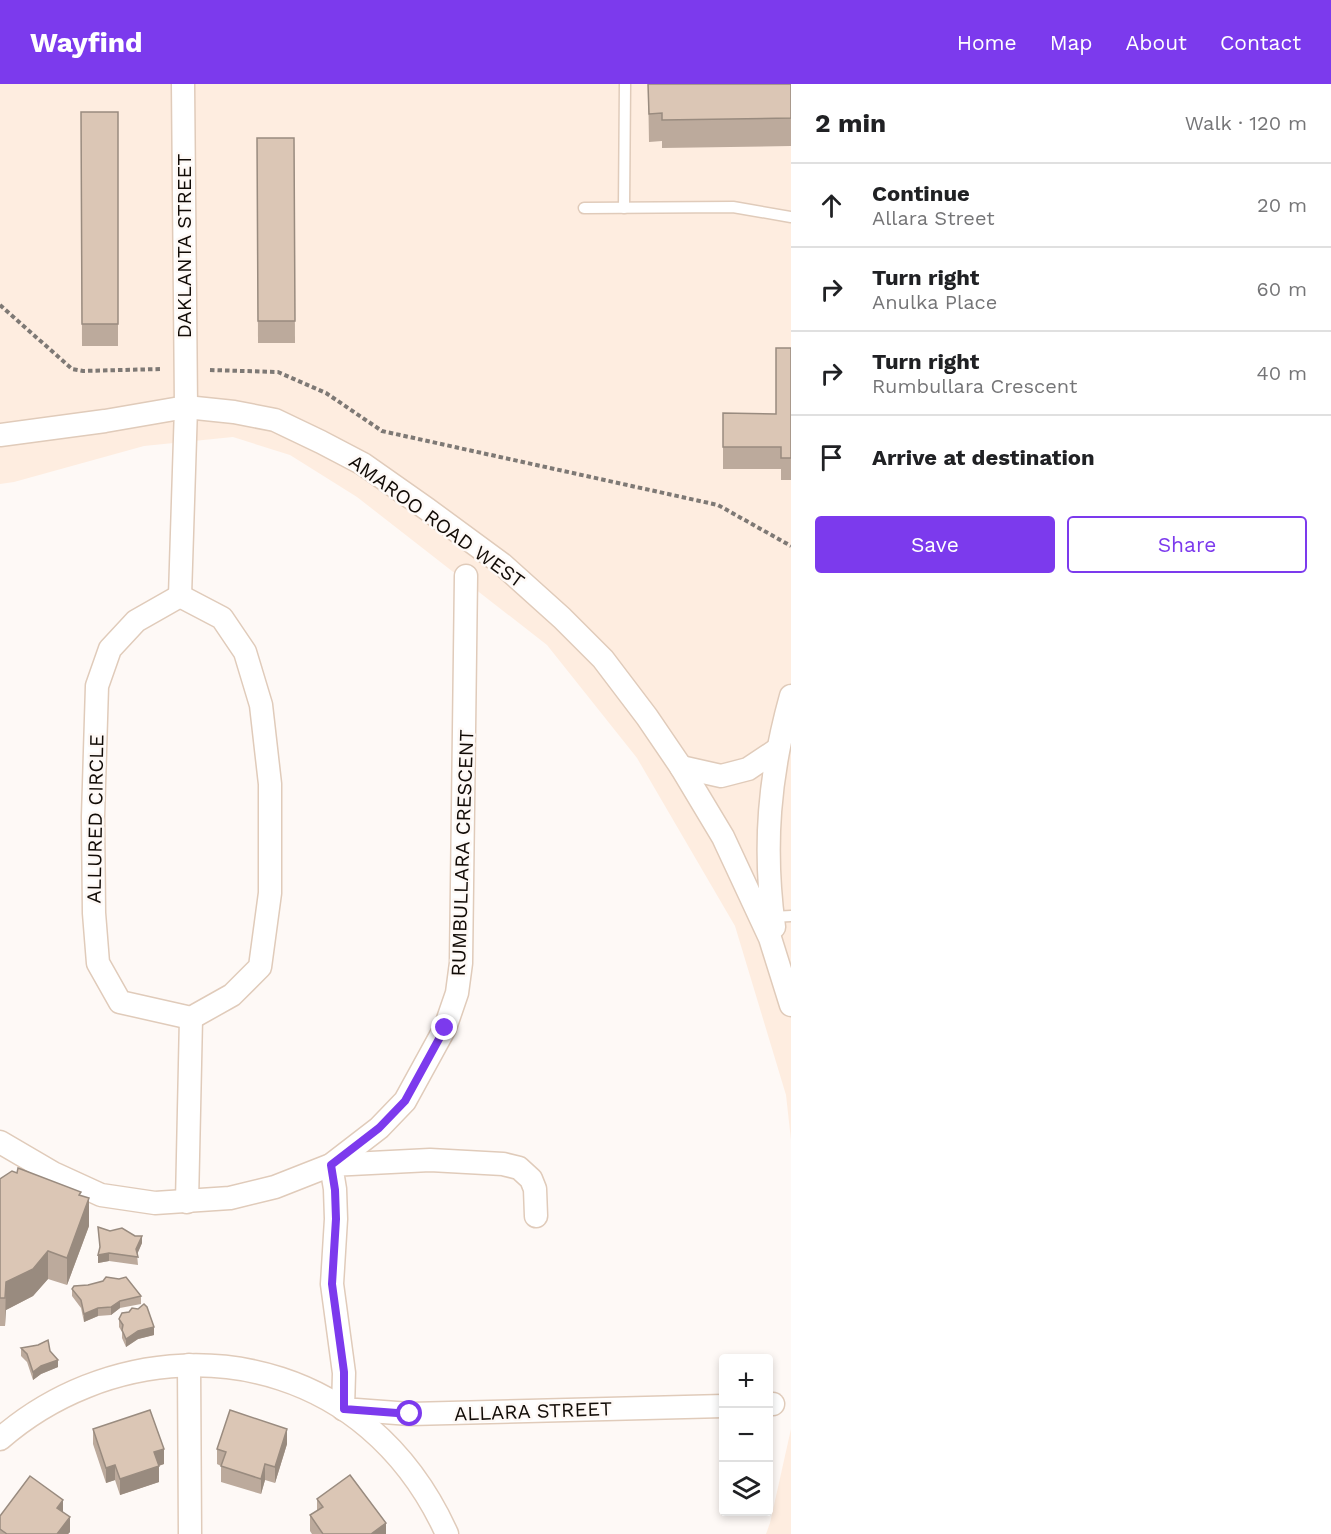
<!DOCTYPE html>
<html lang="en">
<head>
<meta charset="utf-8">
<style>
  :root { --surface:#fff; --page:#f6f6f6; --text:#202124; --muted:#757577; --line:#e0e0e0; --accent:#7c3aed }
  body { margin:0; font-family:"Work Sans",sans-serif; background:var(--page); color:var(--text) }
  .controls { position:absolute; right:18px; bottom:18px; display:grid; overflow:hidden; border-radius:6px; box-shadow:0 3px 9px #0003 }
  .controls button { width:54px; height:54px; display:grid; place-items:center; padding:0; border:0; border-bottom:2px solid var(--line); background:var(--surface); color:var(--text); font:30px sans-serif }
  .stop { position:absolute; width:18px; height:18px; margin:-14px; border:4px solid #7c3aed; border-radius:50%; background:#fff }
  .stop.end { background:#7c3aed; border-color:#fff; box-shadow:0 2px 6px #0008 }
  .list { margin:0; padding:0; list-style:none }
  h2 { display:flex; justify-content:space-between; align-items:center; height:78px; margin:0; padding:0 24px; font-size:26px }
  h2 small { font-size:20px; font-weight:400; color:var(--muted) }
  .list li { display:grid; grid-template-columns:39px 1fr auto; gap:18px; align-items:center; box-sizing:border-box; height:84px; padding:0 24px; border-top:2px solid var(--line) }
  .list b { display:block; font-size:22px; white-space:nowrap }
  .list p { margin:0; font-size:20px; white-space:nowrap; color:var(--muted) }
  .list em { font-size:20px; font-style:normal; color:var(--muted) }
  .actions { display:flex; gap:12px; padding:18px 24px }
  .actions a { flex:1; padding:14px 0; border:2px solid var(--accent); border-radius:6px; text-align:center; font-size:21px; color:var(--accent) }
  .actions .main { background:var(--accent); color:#fff }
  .icon { flex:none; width:33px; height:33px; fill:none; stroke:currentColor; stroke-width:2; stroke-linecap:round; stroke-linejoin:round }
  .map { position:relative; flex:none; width:791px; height:1450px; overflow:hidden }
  header { display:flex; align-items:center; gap:36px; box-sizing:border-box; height:84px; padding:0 30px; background:var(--accent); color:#fff }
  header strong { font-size:28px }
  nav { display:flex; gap:33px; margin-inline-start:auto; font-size:21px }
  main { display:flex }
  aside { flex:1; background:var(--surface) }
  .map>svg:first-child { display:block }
</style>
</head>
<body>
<header>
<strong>Wayfind</strong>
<nav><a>Home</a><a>Map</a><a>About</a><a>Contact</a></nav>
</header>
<main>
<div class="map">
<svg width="791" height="1450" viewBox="0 0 791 1450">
  <rect width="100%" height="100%" fill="#fef9f6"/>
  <g fill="#feede0">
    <path d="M0,0H791V1056L786,1011L735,842L637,674L547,561L357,413L290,371L233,353L144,362L14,398L0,400Z"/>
    <path d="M791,1345V1450H766L770,1439Z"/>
  </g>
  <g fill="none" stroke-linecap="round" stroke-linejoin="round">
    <g stroke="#e0cbba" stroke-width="13">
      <g id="service">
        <path d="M584,124L733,123L791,133"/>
        <path d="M624,124L625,0"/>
        <path d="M772,833L791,832"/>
      </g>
    </g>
    <g stroke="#e0cbba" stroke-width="25">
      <g id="minor">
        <path d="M0,351L105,337L186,323L234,328L275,336L321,358L363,380L427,425L502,480L562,534L603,575L647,633L681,683L723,753L770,854L791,921"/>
        <path d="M180,512L222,534L245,568L261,621L270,700V809L260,883L232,911L191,934L120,918L98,879L94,829L93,733L97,602L110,565L136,537Z"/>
        <path d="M180,512L186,323L183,0"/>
        <path d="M681,683L721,692L748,685L778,665"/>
        <path d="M774,843C763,762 769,691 791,612"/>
        <path d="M0,1058L53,1089L101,1111L155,1119L230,1114L275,1103L331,1081L379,1044L405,1017L445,944L457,909L461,879L466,492"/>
        <path d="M187,1118L191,934"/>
        <path d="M536,1132L535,1105L531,1095L519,1084L503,1080L430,1076L331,1081L335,1105L336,1135L332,1200L344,1289L343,1325L410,1330L724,1322"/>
        <path d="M189,1281L190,1450"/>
        <path d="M768,1320H773"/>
        <path d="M0,1355C103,1265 262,1253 369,1344C403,1373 429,1410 447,1450"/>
      </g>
    </g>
    <g stroke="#7e7975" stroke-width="4" stroke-dasharray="4.5 3" stroke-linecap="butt">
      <path d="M0,221L72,285L83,287L161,285"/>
      <path d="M210,286L278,288L326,309L382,347L718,421L791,462"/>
    </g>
    <use href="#service" stroke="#fff" stroke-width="10"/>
    <use href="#minor" stroke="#fff" stroke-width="22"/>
  </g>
  <g fill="#bcaa9c">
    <path d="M648,0H791V62L662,64V57L649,58Z"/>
    <path d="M81,28H118V262H82Z"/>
    <path d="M257,54H294L295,259H258Z"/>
    <path d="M791,264V396H781V385H723V329L776,330Z"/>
    <path d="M0,1095L81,1111L89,1142L67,1201L48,1195L33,1212L6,1226L5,1242H0Z"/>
    <path d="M98,1143L142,1159L137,1170L138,1181L109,1177L98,1179L100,1166Z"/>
    <path d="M72,1205L141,1212V1220L120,1224L111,1231L98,1232L84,1238L81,1224L72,1212Z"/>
    <path d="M119,1235L154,1251L138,1255L126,1263L122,1254V1248L119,1243Z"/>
    <path d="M21,1264L50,1267L58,1283L41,1290L33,1296L27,1278L21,1272Z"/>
    <path d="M93,1345L164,1380L159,1382V1398L120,1411L115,1396L106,1399L93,1360Z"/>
    <path d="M287,1360L275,1399L265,1396L261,1410L221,1398V1382L217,1380V1365Z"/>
    <path d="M317,1415L386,1450H312L310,1447V1431L317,1427Z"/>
    <path d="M63,1428L70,1448L68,1450H0V1432Z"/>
  </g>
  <g fill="#998b7f">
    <path d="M89,1114V1142L67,1201V1174Z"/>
    <path d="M142,1152V1159L136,1173V1165Z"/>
    <path d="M48,1167V1195L33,1212L6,1226L5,1242L6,1198Z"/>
    <path d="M109,1169V1177L98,1179V1171Z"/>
    <path d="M120,1217V1224L111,1231V1223Z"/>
    <path d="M98,1224V1232L84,1238V1230Z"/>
    <path d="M154,1243V1251L138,1255L126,1263V1255L138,1247Z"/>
    <path d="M58,1276V1283L41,1290L33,1296V1288L41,1282Z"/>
    <path d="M287,1345V1360L275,1399V1383Z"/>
    <path d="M164,1365V1380L154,1383V1368Z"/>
    <path d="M265,1380V1396L261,1410V1395Z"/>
    <path d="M115,1381V1396L106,1399V1384Z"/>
    <path d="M159,1382V1398L120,1411V1395Z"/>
    <path d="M63,1416V1431L57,1424Z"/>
    <path d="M70,1433V1448L68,1450H57Z"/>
    <path d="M386,1439V1450H371Z"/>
  </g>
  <g fill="#dbc6b5" stroke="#998b7f" stroke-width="1.5">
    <path d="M648,0H791V34L662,36V29L649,30Z"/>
    <path d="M81,28H118V240H82Z"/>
    <path d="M257,54H294L295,237H258Z"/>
    <path d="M776,264H791V374H781V363H723V329L776,330Z"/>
    <path d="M18,1084L81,1108L79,1111L89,1114L67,1174L48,1167L33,1185L6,1198L5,1214H0V1095L12,1087L17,1089Z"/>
    <path d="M98,1143L110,1147L122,1144L135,1152H142L136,1165L138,1173L109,1169L98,1171L100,1163Z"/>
    <path d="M106,1193L119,1195L126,1193L141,1212L120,1217L111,1223L98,1224L84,1230L81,1216L72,1205L74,1202L88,1201L103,1197Z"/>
    <path d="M144,1220L147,1223L154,1243L138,1247L126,1255L122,1246L123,1241L119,1235L122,1229L129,1228L132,1224L138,1225Z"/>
    <path d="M48,1256L50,1267L58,1276L41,1282L33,1288L27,1270L21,1264L38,1261Z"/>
    <path d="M150,1326L164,1365L154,1368L159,1382L120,1395L115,1381L106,1384L93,1345Z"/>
    <path d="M230,1326L287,1345L275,1383L265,1380L261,1395L221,1382L226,1368L217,1365Z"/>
    <path d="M350,1391L386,1439L371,1450H323L310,1431L323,1423L317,1415Z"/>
    <path d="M30,1392L63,1416L57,1424L70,1433L57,1450H7L0,1445V1432Z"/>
  </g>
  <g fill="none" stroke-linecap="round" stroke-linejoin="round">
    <path stroke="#7c3aed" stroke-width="8" d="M410,1330L344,1325V1288L332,1200L336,1135L335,1106L331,1081L379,1044L405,1017L445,944"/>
  </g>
  <g text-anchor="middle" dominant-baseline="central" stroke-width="5" stroke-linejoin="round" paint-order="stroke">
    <g font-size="20" fill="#110b06" stroke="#fef9f6">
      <text transform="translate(184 162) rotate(-90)">DAKLANTA STREET</text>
      <text transform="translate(437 437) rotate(36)">AMAROO ROAD WEST</text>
      <text transform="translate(95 735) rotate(-89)">ALLURED CIRCLE</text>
      <text transform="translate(462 769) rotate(-88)">RUMBULLARA CRESCENT</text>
      <text transform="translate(533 1327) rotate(-2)">ALLARA STREET</text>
    </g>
  </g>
</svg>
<div class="controls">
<button>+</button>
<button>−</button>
<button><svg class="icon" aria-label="layers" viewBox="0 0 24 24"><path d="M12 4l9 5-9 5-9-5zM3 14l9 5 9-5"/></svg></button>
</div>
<div class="stop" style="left:410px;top:1330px"></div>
<div class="stop end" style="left:445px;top:944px"></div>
</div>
<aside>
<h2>2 min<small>Walk · 120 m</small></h2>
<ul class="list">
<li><svg class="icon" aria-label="ahead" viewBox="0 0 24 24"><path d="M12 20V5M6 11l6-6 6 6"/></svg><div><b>Continue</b><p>Allara Street</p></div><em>20 m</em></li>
<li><svg class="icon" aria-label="right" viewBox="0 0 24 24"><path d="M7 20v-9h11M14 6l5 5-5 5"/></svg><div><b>Turn right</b><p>Anulka Place</p></div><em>60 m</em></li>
<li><svg class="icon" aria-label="right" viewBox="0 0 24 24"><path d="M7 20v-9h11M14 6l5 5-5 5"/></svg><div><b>Turn right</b><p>Rumbullara Crescent</p></div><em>40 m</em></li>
<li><svg class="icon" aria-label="arrive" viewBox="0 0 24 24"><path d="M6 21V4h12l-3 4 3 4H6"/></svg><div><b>Arrive at destination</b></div></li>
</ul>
<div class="actions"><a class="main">Save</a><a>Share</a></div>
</aside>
</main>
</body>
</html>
